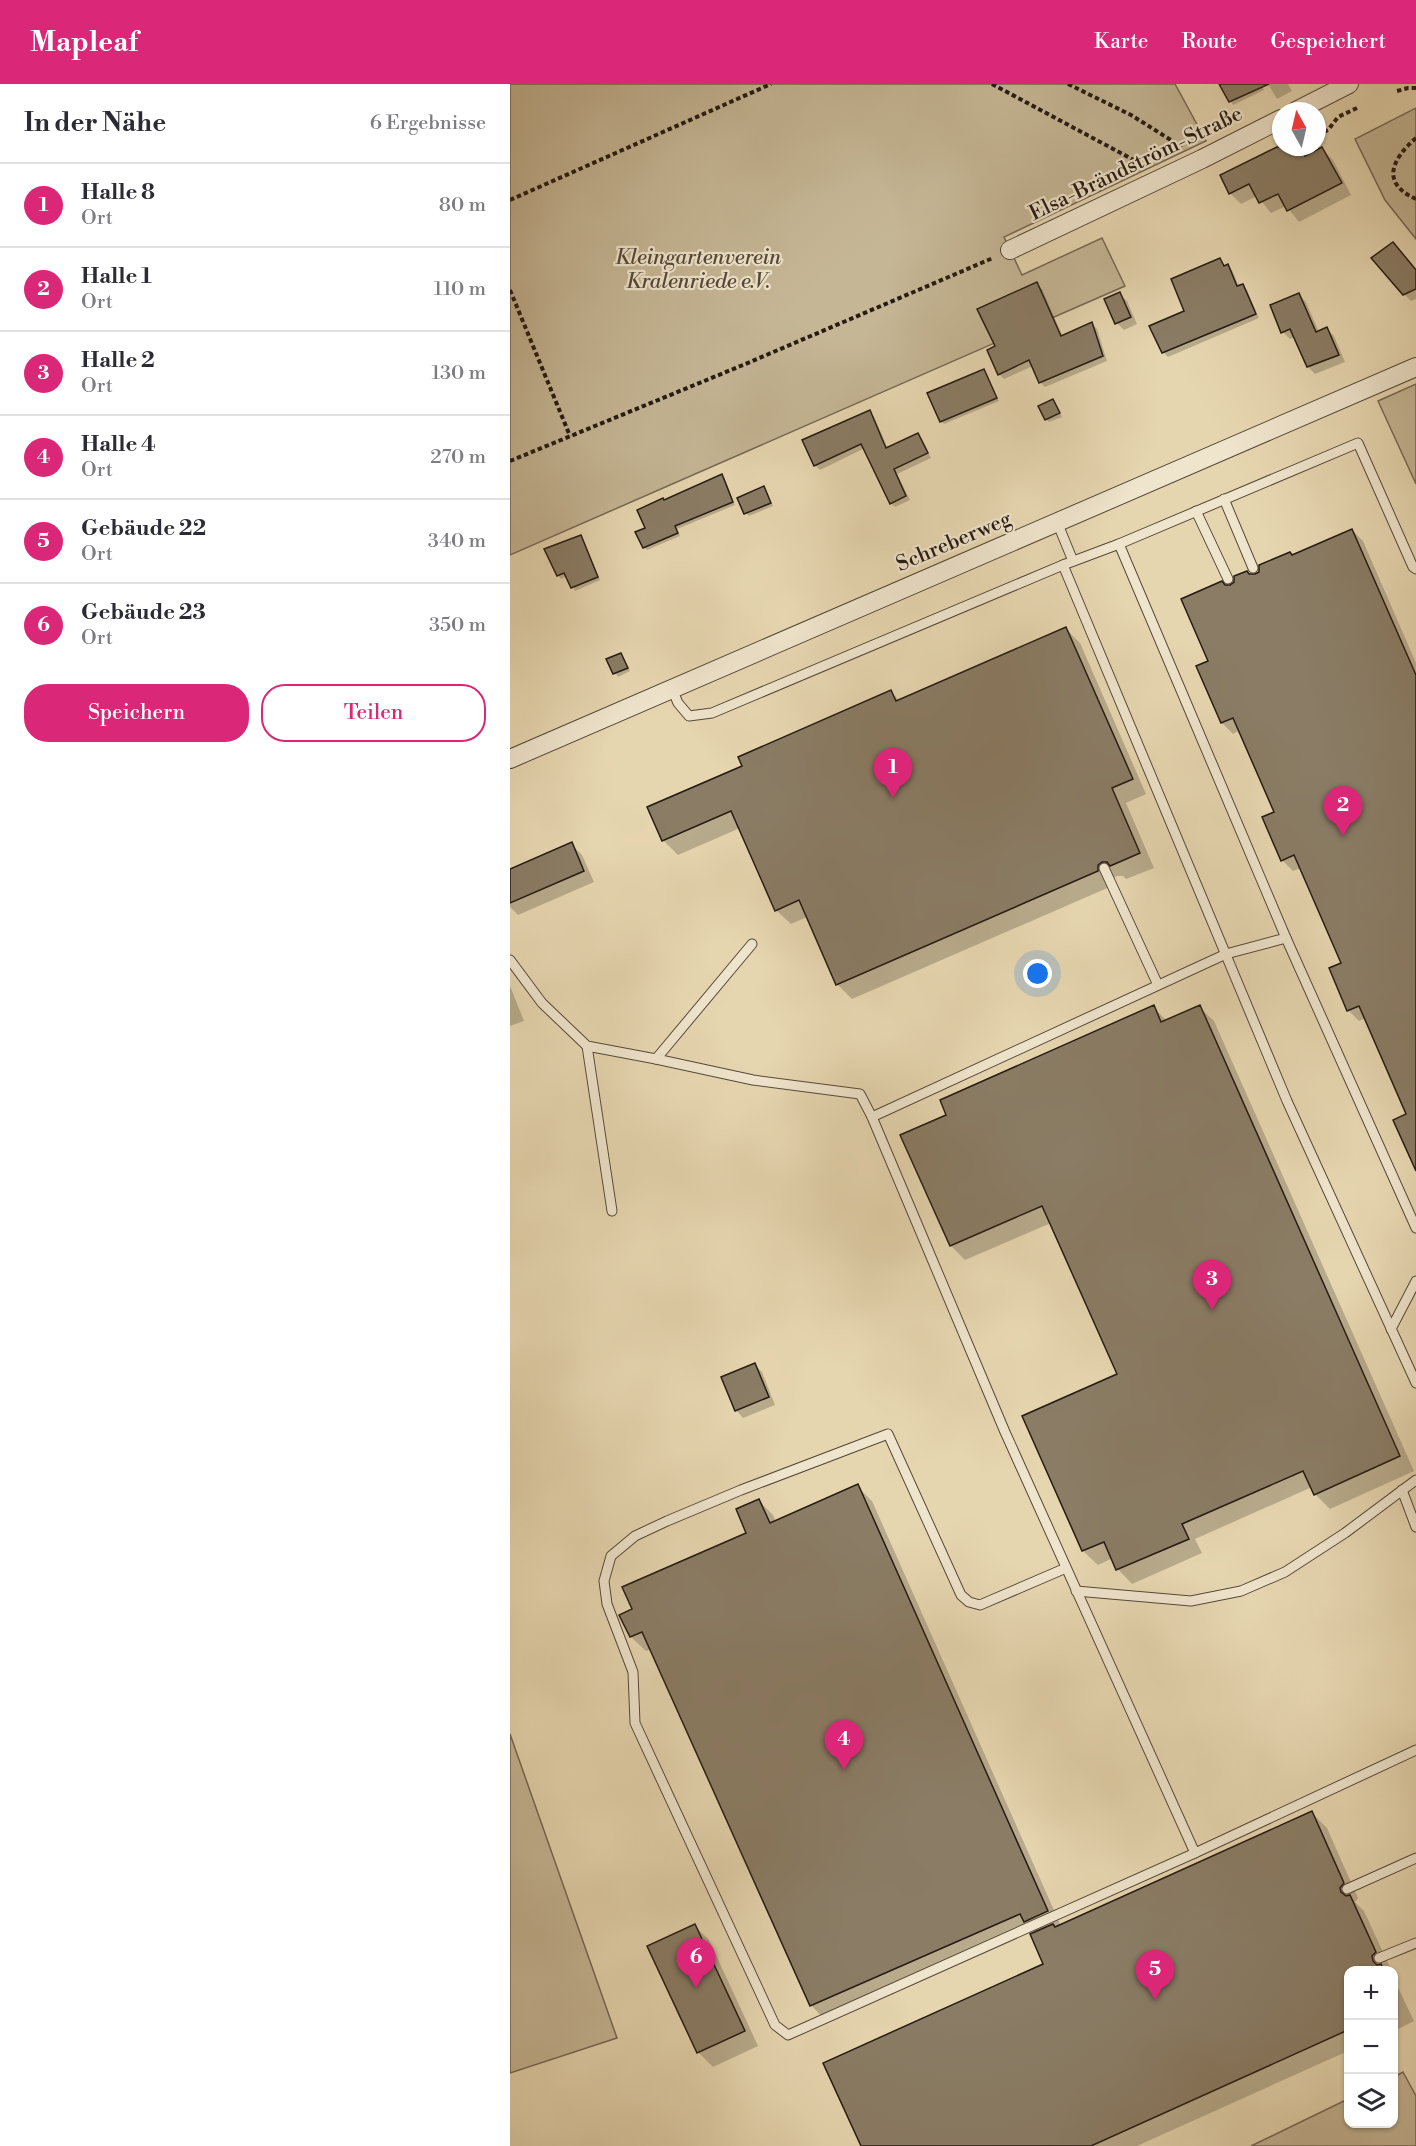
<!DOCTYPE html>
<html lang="de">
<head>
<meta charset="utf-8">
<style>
  :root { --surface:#fff; --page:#f2f2f3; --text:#2b2b33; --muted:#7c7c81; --line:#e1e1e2; --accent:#db2777 }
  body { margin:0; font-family:"Libre Bodoni",serif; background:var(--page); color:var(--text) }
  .controls { position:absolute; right:18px; bottom:18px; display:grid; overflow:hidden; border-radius:12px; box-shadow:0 2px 4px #0004 }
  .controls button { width:54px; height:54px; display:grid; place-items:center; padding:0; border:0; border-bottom:2px solid var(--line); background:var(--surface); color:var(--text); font:30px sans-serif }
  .compass { position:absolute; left:762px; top:18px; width:54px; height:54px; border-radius:50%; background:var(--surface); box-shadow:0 2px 4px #0004; rotate:352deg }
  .you { position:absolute; left:528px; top:890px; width:21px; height:21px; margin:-15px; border:4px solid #fff; border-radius:50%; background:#1a73e8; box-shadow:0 0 0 9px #1a73e833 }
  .badge { display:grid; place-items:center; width:39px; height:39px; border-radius:50%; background:var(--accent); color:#fff; font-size:20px; font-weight:700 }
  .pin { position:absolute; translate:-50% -50px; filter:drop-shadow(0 2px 3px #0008) }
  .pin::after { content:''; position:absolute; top:32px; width:21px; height:18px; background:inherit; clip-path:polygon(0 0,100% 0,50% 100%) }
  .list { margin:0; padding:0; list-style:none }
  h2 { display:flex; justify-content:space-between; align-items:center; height:78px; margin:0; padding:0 24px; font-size:26px }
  h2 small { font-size:20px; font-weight:400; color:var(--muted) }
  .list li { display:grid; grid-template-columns:39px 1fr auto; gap:18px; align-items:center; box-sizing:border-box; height:84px; padding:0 24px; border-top:2px solid var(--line) }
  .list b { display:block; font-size:22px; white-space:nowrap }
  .list p { margin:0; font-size:20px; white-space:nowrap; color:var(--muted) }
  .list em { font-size:20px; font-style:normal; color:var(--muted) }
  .actions { display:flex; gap:12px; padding:18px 24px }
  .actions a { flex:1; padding:14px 0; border:2px solid var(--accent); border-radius:24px; text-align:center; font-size:21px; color:var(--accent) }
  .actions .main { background:var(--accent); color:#fff }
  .icon { flex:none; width:33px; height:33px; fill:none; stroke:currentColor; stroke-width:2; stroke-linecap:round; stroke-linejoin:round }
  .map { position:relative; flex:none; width:906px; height:2062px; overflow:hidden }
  header { display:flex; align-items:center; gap:36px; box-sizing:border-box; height:84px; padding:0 30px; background:var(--accent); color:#fff }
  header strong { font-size:28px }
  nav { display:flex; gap:33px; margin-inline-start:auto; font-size:21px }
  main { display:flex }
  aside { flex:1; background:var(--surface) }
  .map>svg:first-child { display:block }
</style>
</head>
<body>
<header>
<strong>Mapleaf</strong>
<nav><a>Karte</a><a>Route</a><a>Gespeichert</a></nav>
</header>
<main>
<aside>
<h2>In der Nähe<small>6 Ergebnisse</small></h2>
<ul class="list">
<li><span class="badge">1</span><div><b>Halle 8</b><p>Ort</p></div><em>80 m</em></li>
<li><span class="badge">2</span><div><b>Halle 1</b><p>Ort</p></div><em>110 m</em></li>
<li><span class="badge">3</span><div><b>Halle 2</b><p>Ort</p></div><em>130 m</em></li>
<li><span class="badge">4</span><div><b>Halle 4</b><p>Ort</p></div><em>270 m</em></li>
<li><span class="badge">5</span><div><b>Gebäude 22</b><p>Ort</p></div><em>340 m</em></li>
<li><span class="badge">6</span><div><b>Gebäude 23</b><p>Ort</p></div><em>350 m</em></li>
</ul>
<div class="actions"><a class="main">Speichern</a><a>Teilen</a></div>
</aside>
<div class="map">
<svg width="906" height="2062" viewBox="0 0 906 2062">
  <rect width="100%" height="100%" fill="#e6d6b0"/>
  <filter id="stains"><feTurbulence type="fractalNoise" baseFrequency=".00333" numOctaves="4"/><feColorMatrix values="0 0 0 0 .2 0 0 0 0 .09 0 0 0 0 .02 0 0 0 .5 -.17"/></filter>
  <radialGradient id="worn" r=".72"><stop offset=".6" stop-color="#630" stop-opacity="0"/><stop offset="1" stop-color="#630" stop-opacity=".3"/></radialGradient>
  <g fill="#c5b695" stroke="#766854" stroke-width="1.5">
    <path d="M0,0H665L696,57L494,153L512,191L592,154L615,202L0,471Z"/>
    <path d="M906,24V155L875,116L845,55Z"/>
    <path d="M906,300V400L868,317Z"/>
    <path d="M0,1650L107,1954L0,1989Z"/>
    <path d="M893,1988L906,2012V2062H741L838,2015V2040H884V1993Z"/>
  </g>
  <g fill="#0003">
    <path d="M711,0H751L754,6L723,21Z"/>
    <path d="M758,0H778L782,7L767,15Z"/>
    <path d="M771,63H792L799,72L812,65L823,76L841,111L789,138L776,122L761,129L747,112L731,120L720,109Z"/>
    <path d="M710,176L715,183L717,182L722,186L729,203L732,202L737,206L749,234L658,273L653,268Z"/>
    <path d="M906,186V215L901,217L894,210Z"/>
    <path d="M527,200L532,205L553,253L582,240L587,245L597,277L535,303L530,298L523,282L494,295L489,290L487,263Z"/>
    <path d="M609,210L617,217L627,240L614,246L607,239Z"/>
    <path d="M789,211L796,218L809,248L817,245L824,252L835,278L805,290L798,283L785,253L780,255L773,248Z"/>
    <path d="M474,287L489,317L434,340L431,337Z"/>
    <path d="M543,316L552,333L539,338L536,335Z"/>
    <path d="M360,328L364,333L378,365L408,351L412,355L421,374L387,390L400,416L385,423L381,419L355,364L310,386L305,381Z"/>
    <path d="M212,392L215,395L225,421L167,445L170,452L137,466L134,463L137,444L155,418Z"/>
    <path d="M254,404L263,422L239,432L236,429Z"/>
    <path d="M842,446L853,457L906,579V1080L898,1031L856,934L849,937L838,926L833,880L791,784L783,787L772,776L766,729L730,646L723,650L712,639L700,578L714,502L721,503L739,491L745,492L783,472Z"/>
    <path d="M70,452L73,456L90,496L65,507L57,492L51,495L48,491Z"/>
    <path d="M556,545L570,559L636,710L616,719L644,784L616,795L613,792H607L602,795V802L342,915L327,900L297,833L281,840L266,826L230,744L168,771L153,756L139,724L233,683L381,608L390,617Z"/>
    <path d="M111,570L120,587L108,593L98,576Z"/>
    <path d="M61,760L72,771L84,798L8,831L0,823V787Z"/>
    <path d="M0,902L14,937L0,942Z"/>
    <path d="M643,923L657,937L689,923L704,937L904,1387L820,1425L805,1410L802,1403L685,1455L692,1469L622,1500L608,1485L603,1474L588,1481L573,1467L514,1333L609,1291L541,1139L455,1176L441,1162L438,1031Z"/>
    <path d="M245,1281L252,1288L265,1321L233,1334L226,1326Z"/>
    <path d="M347,1402L362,1417L551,1842L802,1729L817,1744L848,1814L845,1818L854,1827L880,1883L877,1886H838V1967L627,2062H352L535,1880L527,1849L523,1845L315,1936L301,1921L141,1565L136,1567L121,1553L124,1526L238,1450L249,1417L263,1431L266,1438Z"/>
    <path d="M184,1841L199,1856L248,1962L203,1983L188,1968Z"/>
    <path d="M884,1895L904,1937L884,1947Z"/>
  </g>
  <g fill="#8a7c65" stroke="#261a13" stroke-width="1.5">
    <path d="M709,0H759L719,18Z"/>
    <path d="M767,63H790L795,72L812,63L832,99L777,127L768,110L749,119L739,100L719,110L710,91Z"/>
    <path d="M883,158L906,186V205L893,211L861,174Z"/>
    <path d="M710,174L714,182L718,180L727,202L733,200L746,230L652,269L639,242L674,227L661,195Z"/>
    <path d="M527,198L551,252L582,238L593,272L529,299L519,276L488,291L477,266L485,262L467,225Z"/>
    <path d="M610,208L621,233L605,240L594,215Z"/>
    <path d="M789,209L806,248L817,243L829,271L797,283L780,245L771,249L760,221Z"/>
    <path d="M474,285L487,314L430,338L417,309Z"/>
    <path d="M543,315L550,329L535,336L528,322Z"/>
    <path d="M360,326L376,364L408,349L418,369L384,385L396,412L380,420L351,360L304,382L292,356Z"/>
    <path d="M212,390L223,418L165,442L168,449L133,464L125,448L135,444L127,426L153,414L154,416Z"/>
    <path d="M254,402L261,419L234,430L227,414Z"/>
    <path d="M842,445L906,591V1087L883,1036L896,1030L849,922L837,927L819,884L831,879L784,771L771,777L752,733L764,728L723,634L711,639L686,582L698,577L671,515L712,497L715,501H720L724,498V492L737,487L739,490H745L749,488V481L780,468L782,471Z"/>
    <path d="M71,451L88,493L61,504L54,489L47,492L34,465Z"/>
    <path d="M556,543L623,695L602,704L630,769L600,782L597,778H592L588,781V787L326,901L289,816L265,827L221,727L152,757L137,723L232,682L228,673L381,606L386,617Z"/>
    <path d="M111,569L118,584L103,590L96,575Z"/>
    <path d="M62,758L74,787L0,819V785Z"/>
    <path d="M644,921L651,938L690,921L890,1372L804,1411L793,1387L672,1440L679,1455L606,1486L594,1458L572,1467L512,1332L607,1290L532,1122L440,1162L390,1051L436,1031L430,1016Z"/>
    <path d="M245,1279L259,1313L225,1327L211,1293Z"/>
    <path d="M348,1400L538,1827L514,1838L510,1830L300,1922L132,1548L120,1553L109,1531L122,1525L112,1503L236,1449L226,1425L249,1415L260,1439Z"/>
    <path d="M802,1727L834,1799L830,1804L831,1808L836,1812L840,1811L866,1868L862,1872L863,1877L867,1881L871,1880L874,1887H838V1946L581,2062H351L313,1979L533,1880L520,1850L543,1840L545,1843Z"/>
    <path d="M185,1840L235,1947L187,1969L137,1862Z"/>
  </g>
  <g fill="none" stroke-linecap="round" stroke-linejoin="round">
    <g stroke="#56493a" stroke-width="11">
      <g id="service">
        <path d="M714,415L743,484"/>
        <path d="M686,427L718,495"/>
        <path d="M547,438L563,477"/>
        <path d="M609,460L776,854L906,1144"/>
        <path d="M553,481L609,460L848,359L903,483L906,485"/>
        <path d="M162,605L168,619L179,632L202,629L553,481L777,1017L906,1299"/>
        <path d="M594,784L648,901"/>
        <path d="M0,876L32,919L77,962L146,975L242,860"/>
        <path d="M77,962L102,1127"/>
        <path d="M146,975L243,996L350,1010L362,1033L495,1348L685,1769"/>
        <path d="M362,1033L716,870L776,854"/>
        <path d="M881,1245L906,1197"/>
        <path d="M892,1406L906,1443"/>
        <path d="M556,1484L470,1521L459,1518L451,1511L378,1350L231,1406L157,1437L125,1452L101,1472L94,1497L97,1520L123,1588L125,1639L265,1941L278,1951L685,1769L906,1666"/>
        <path d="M566,1507L681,1517L731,1507L775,1488L835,1449L906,1396"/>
        <path d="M837,1805L906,1774"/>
        <path d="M869,1874L906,1859"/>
      </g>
    </g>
    <g stroke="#56493a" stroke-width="20">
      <g id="minor">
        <path d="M786,27L839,0"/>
        <path d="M500,166L692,75L771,35"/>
        <path d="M0,675L906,283"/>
      </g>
    </g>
    <g stroke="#261a13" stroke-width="4" stroke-dasharray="4.5 3" stroke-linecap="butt">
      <path d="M482,0L635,82"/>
      <path d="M558,0L621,31L672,63"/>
      <path d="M887,7L898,4H906"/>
      <path d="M807,51L818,46L828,33L847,24"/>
      <path d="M906,54C882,75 870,99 906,115"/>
      <path d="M0,116L261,0"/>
      <path d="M0,206L60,352"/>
      <path d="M0,377L233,281L483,174"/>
    </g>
    <use href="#service" stroke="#efe4cc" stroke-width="9"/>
    <use href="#minor" stroke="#efe4cc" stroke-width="18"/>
  </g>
  <g text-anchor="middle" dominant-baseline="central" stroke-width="4.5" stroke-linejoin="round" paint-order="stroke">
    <g font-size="21" fill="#261a13" stroke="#efe4cc">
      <text transform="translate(626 80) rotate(-26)">Elsa-Brändström-Straße</text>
      <text transform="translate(444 458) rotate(-23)">Schreberweg</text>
    </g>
    <g font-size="21" font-style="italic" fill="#56493a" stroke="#efe4cc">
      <text x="188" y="174">Kleingartenverein<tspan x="188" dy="24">Kralenriede e.V.</tspan></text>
    </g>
  </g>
  <rect width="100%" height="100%" filter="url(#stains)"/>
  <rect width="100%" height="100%" fill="url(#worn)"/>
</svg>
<div class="controls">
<button>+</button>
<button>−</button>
<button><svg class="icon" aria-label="layers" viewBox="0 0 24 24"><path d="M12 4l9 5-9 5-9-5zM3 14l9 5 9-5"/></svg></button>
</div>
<svg class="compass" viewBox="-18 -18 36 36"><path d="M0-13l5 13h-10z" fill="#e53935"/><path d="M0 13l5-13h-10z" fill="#7c7c81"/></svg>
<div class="you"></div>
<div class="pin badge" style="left:383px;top:714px">1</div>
<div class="pin badge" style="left:833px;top:752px">2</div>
<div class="pin badge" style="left:702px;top:1226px">3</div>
<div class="pin badge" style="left:334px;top:1686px">4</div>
<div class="pin badge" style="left:645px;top:1916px">5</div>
<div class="pin badge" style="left:186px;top:1904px">6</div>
</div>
</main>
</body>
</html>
